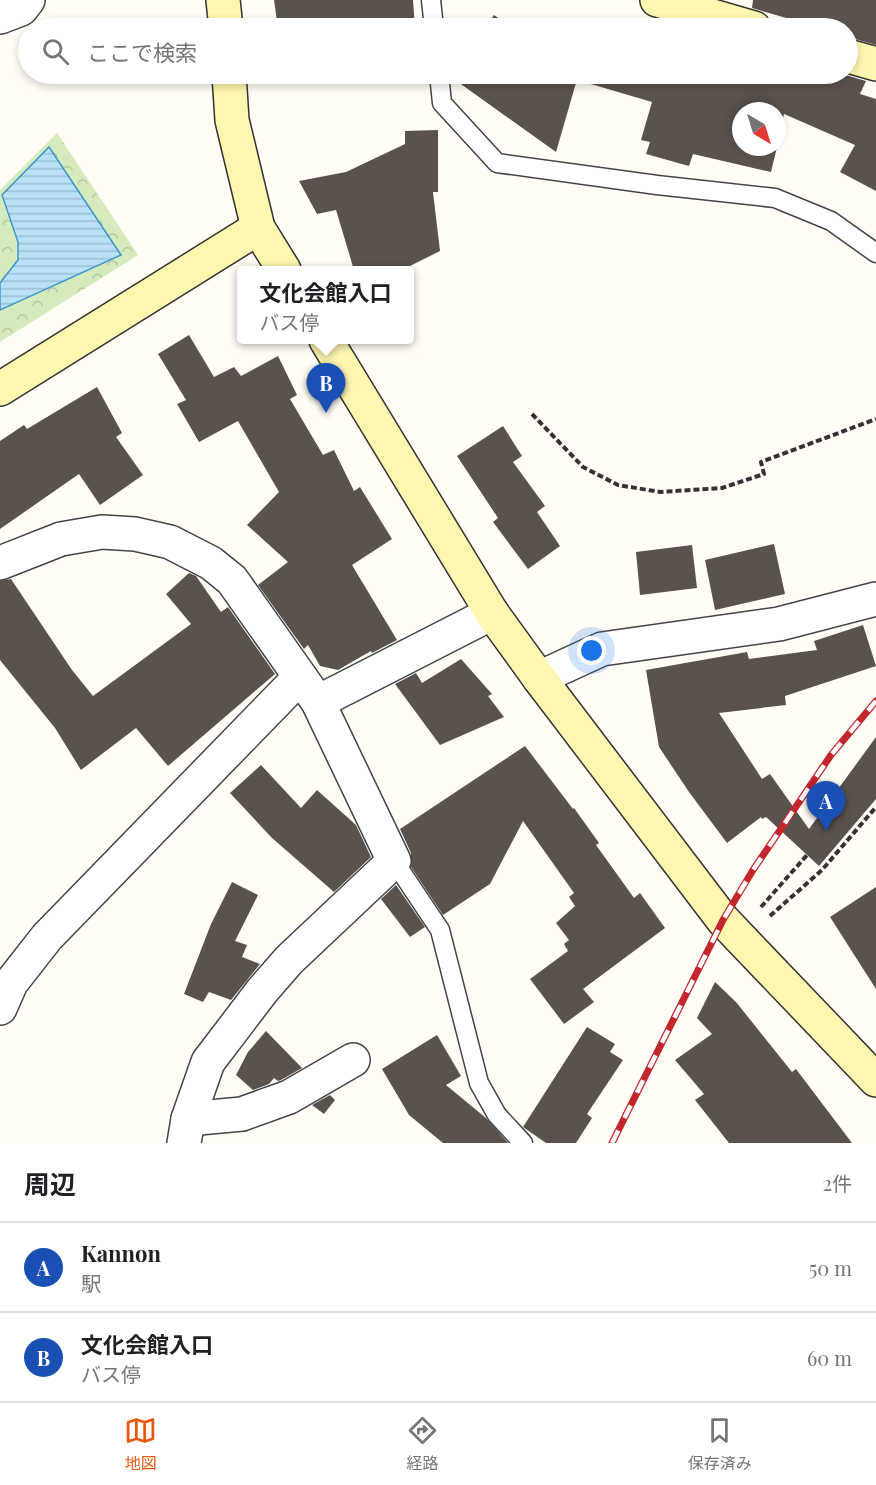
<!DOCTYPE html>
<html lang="ja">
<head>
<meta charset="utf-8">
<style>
  :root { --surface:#fff; --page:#f6f6f6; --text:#202124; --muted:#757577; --line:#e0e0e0; --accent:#ea580c }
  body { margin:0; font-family:"Playfair Display","Noto Sans JP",serif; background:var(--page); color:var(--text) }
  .compass { position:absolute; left:732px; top:102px; width:54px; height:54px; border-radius:50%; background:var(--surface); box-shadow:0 3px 9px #0003; rotate:142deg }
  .you { position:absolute; left:592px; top:651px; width:21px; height:21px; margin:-15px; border:4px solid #fff; border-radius:50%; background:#1a73e8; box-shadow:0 0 0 9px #1a73e833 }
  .badge { display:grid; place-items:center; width:39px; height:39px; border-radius:50%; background:var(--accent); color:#fff; font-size:20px; font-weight:700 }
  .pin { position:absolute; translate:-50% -50px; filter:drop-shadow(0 2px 3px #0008) }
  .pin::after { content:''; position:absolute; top:32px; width:21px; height:18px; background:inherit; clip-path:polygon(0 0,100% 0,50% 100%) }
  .popup { position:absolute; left:237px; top:266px; width:177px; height:78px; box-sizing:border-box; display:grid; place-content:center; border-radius:6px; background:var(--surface); filter:drop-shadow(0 2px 4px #0005); font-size:20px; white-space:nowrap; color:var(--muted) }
  .popup b { font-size:22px; color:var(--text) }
  .popup::after { content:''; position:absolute; left:50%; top:100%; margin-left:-12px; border:12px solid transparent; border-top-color:var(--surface) }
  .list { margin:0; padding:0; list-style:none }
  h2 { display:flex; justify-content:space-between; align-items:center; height:78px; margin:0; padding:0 24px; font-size:26px }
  h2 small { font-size:20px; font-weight:400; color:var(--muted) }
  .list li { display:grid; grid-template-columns:39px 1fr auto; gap:18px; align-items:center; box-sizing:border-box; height:90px; padding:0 24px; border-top:2px solid var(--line) }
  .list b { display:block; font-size:22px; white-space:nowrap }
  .list p { margin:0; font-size:20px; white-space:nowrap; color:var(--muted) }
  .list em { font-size:20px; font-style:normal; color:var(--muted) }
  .icon { flex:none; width:33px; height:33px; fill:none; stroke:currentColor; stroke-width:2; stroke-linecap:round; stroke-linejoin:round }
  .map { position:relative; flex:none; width:876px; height:1143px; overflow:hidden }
  .search { position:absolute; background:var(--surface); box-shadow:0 3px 9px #0003; left:18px; right:18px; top:18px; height:66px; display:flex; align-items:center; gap:15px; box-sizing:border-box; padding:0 21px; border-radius:33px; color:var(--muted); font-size:22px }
  .sheet { height:258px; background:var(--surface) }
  nav { display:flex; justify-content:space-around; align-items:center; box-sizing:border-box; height:84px; border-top:2px solid var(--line); background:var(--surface); font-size:16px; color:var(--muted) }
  nav a { display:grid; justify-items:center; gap:3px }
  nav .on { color:var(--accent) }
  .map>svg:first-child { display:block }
</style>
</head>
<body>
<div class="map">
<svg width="876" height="1143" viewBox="0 0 876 1143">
  <defs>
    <pattern id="park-crowns" width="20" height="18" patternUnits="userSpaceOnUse" patternTransform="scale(1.5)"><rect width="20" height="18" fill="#d5ebbd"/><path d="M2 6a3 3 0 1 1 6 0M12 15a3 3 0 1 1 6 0" fill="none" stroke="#b6c8a1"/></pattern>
    <pattern id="water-rules" width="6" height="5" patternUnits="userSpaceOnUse" patternTransform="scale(1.5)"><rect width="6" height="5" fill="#b9e0f7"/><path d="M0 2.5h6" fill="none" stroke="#9ebfd3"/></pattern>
  </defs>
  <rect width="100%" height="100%" fill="#fffdf5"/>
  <path fill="url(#park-crowns)" d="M57,133L138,255L0,342V190Z"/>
  <path fill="url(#water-rules)" stroke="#3f96cf" stroke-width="1.5" d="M49,147L121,255L0,310V283L18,260V242L2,195Z"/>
  <g fill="#5a524d">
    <path d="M274,0H413L415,28H278Z"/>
    <path d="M753,0H876V45L848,37V28H821L752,8Z"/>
    <path d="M494,15L512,28H475L480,21L486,26Z"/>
    <path d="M284,74H383L286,83Z"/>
    <path d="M450,74H574L578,76L556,152L451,77Z"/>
    <path d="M585,74H842L866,81L860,94L876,99V191L840,172L855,145L784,114L777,145V111H741V147H777L771,172L693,154L689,166L646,154L650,142L641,140L652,102L584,82Z"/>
    <path d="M438,130V192H433L440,251L402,270H354L336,210L317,214L299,181L346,172L405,144V131Z"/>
    <path d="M189,335L214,377L234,367L241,376L278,356L297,395L290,399L323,455L334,450L354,491L360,487L392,539L352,565L397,640L372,653L371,651L338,670L320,666L308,645L304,649L258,585L288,562L247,525L279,492L238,421L199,442L177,404L186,400L158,354Z"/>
    <path d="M97,387L122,433L116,437L143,475L100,505L79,474L0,529V441L24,425L27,429Z"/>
    <path d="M503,426L522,456L513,462L545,506L537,512L560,546L528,569L493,522L498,518L457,456Z"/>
    <path d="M774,544L785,594L715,610L705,560Z"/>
    <path d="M692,545L697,588L640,595L636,552Z"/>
    <path d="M189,573L196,576L221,612L228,607L275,674L168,766L136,728L81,770L55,728L0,660V581L11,579L72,670L93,696L191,624L166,594Z"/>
    <path d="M863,625L876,666L785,696L786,705L719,713L762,779L770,774L809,829L876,737V799L819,866L766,817L762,819L761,817L727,843L689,792L659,747L646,670L747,652L749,659L817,650L814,641Z"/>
    <path d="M461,659L492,694L488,696L504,717L440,745L395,684L416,673L422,683Z"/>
    <path d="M525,746L573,809L574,808L599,843L596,845L634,898L640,893L665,928L583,989L594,1002L564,1024L530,979L568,951L564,944L569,940L556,923L575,906L569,897L574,893L523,821L490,884L443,915L411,867V853L400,829Z"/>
    <path d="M261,765L301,808L317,790L356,825L371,857L334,892L272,838L230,793Z"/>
    <path d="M232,882L258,895L235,941L247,945L242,957L260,964L231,1000L209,992L203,1002L184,994L211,924Z"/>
    <path d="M396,885L425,927L410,937L381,899Z"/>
    <path d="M876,887V989L830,917Z"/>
    <path d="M715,982L736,1002L792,1072L796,1069L852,1143H729L695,1100L704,1094L675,1060L712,1034L697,1018Z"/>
    <path d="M587,1027L615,1044L610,1052L623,1060L587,1114L592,1118L576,1143H546L523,1127Z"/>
    <path d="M266,1031L302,1068L281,1080L278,1081L274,1078L269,1084L253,1090L236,1075L248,1052Z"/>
    <path d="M437,1035L461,1076L446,1085L486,1118L508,1143H443L409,1115L382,1069Z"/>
    <path d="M330,1095L335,1100L324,1114L312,1105Z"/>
  </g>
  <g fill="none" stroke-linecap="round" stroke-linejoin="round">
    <g stroke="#444" stroke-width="21">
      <g id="lane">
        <path d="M431,0L434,28"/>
        <path d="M439,74L442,103L497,163L657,185L775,198L831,221L876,253"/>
        <path d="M394,861L440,930L479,1083L497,1115L523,1143"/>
      </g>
    </g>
    <g stroke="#444" stroke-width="36">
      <g id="street">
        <path d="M0,17L21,9L28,0"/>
        <path d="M0,563L61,539L102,532L135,534L170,542L211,563L232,580L318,702L394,861L289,960L262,991L208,1062L188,1119L184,1143"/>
        <path d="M539,678L602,649L779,624L876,599"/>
        <path d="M318,702L492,613"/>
        <path d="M0,1008L11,983L47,937L300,677"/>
        <path d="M188,1119L242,1114L289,1097L353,1060"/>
      </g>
    </g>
    <g stroke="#333" stroke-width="36">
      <g id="secondary">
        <path d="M223,0L226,28"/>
        <path d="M657,0L754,28"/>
        <path d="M848,56L876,64"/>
        <path d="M229,74L232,120L258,228L284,270"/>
        <path d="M326,340L492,613L539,678L723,920L876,1080"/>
        <path d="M0,389L258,228"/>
      </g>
    </g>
    <g stroke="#333" stroke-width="4" stroke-dasharray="6 3" stroke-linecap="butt">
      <path d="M532,414L583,467L618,485L660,492L722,488L764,474L761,462L876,419"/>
      <path d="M761,907L807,855"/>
      <path d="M770,916L822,870L876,807"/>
    </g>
    <use href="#lane" stroke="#fff" stroke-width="18"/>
    <use href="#street" stroke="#fff" stroke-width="33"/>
    <use href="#secondary" stroke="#fff6b0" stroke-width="33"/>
    <g stroke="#c4262e" stroke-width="7">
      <path id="rail" d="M612,1143L723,920L753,870L831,755L876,701"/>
    </g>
    <use href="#rail" stroke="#fff" stroke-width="4.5" stroke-dasharray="14" stroke-linecap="butt"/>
  </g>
</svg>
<svg class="compass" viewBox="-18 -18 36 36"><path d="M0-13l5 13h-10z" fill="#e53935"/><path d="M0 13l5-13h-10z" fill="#757577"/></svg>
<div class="you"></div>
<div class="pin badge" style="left:826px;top:831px;background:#1a4fb4">A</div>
<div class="pin badge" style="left:326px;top:413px;background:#1a4fb4">B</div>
<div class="popup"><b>文化会館入口</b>バス停</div>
<div class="search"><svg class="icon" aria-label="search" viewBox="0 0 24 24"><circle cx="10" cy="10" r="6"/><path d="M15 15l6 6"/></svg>ここで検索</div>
</div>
<section class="sheet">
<h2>周辺<small>2件</small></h2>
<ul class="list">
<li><span class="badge" style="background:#1a4fb4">A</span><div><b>Kannon</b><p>駅</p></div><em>50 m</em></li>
<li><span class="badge" style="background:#1a4fb4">B</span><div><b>文化会館入口</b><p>バス停</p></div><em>60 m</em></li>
</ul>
</section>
<nav>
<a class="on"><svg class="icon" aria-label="map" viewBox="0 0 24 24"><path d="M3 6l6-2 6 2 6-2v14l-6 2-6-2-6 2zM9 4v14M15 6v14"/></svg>地図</a>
<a><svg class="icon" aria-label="directions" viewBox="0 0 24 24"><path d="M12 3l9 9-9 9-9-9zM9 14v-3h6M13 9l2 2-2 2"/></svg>経路</a>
<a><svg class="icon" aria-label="saved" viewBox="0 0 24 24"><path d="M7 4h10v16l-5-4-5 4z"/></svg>保存済み</a>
</nav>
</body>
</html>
